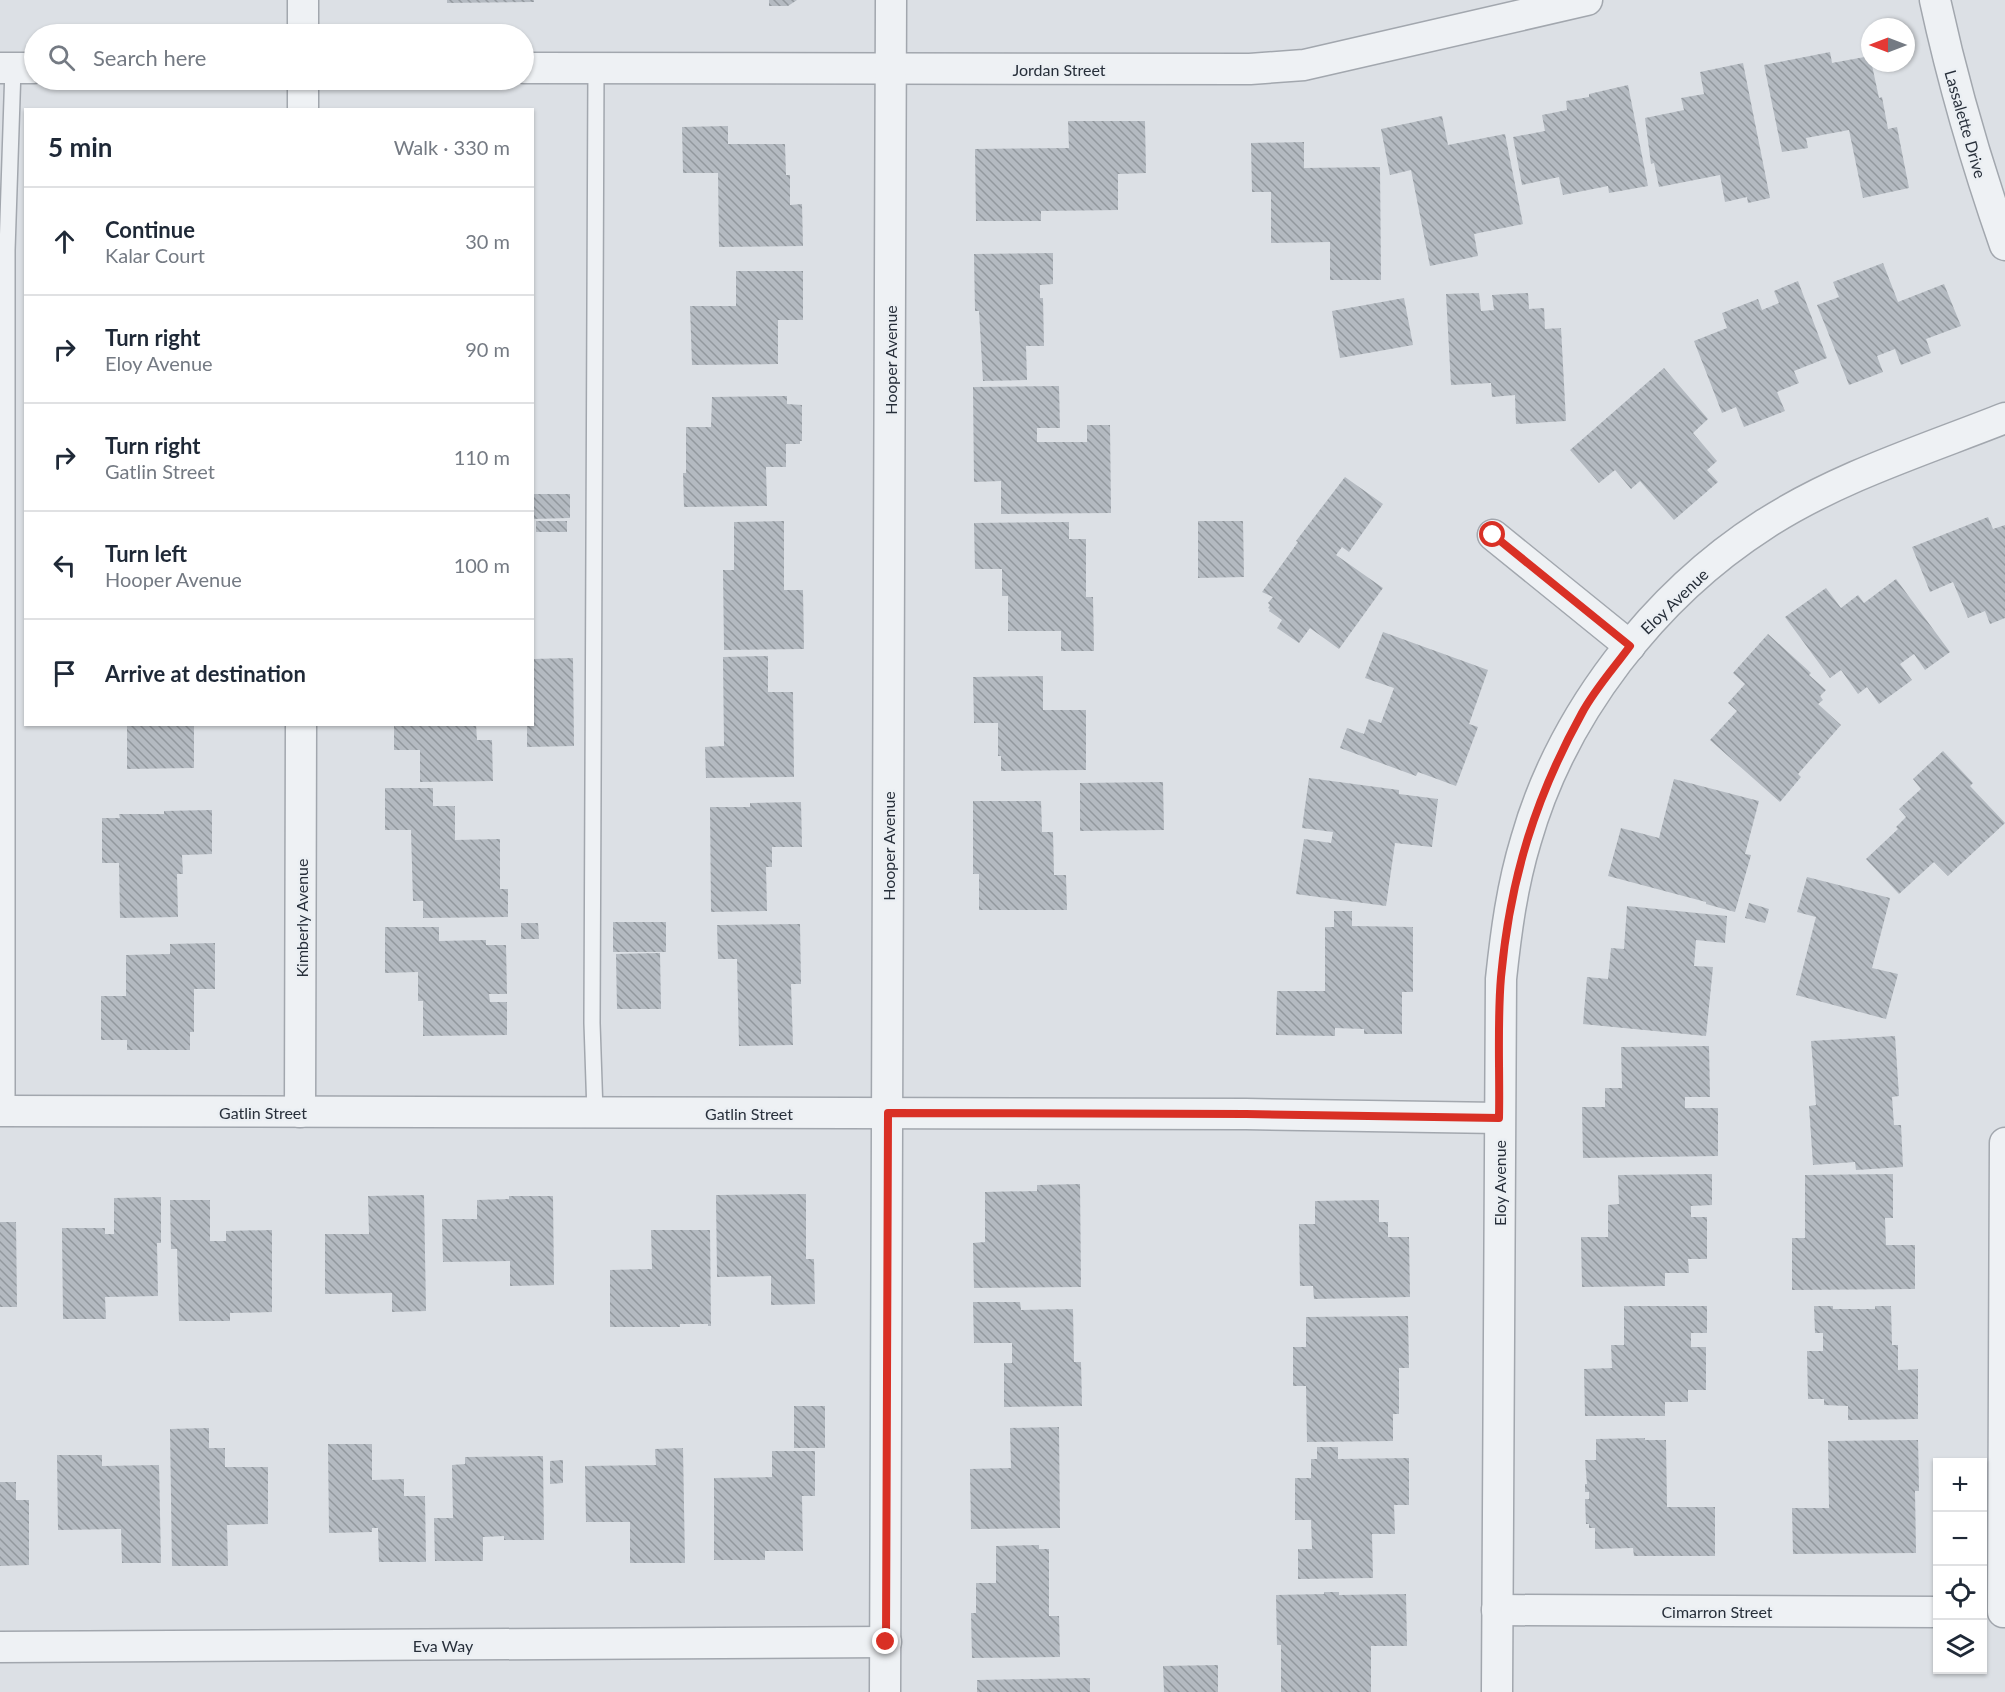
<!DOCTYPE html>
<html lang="en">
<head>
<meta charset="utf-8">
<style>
  :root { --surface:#fff; --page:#f6f6f7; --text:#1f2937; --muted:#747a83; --line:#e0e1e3 }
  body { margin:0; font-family:Lato,sans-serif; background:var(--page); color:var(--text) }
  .controls { position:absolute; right:18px; bottom:18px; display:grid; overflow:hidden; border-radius:0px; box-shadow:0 2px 4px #0004 }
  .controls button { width:54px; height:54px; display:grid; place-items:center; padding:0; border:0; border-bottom:2px solid var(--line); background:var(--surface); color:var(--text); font:30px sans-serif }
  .compass { position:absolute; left:1861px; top:18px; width:54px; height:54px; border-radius:50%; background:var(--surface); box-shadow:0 2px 4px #0004; rotate:270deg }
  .stop { position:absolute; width:18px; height:18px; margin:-14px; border:4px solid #d93025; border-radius:50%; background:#fff }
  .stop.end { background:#d93025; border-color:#fff; box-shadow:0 2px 6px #0008 }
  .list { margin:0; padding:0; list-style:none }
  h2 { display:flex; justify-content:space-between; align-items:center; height:78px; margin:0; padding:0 24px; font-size:26px }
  h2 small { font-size:20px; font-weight:400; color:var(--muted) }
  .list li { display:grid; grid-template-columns:39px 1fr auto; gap:18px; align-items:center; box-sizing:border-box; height:108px; padding:0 24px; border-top:2px solid var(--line) }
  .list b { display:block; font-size:22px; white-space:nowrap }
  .list p { margin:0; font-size:20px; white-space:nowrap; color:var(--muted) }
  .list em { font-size:20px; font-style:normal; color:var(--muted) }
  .icon { flex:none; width:33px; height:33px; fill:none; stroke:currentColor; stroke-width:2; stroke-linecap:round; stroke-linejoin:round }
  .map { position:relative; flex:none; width:2005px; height:1692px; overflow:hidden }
  .search { position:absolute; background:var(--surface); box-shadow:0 2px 4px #0004; left:24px; top:24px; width:510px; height:66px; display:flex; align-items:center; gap:15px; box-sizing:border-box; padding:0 21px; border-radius:33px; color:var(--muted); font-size:22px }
  .panel { position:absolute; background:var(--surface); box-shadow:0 2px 4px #0004; left:24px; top:108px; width:510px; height:618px; border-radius:0px }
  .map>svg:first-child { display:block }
</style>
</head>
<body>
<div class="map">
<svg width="2005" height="1692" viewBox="0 0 2005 1692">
  <defs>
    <pattern id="building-back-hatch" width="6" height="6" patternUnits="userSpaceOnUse" patternTransform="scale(1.5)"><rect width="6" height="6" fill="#b4bac1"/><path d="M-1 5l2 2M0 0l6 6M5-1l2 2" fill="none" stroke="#92989e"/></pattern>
  </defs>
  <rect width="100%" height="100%" fill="#dce0e5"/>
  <g fill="url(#building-back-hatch)">
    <path d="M447,0H534V2L447,3Z"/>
    <path d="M769,0H797L788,6H769Z"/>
    <path d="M1830,52L1832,63L1870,56L1879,98L1882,97L1888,129L1897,127L1909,188L1863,198L1849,130L1806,138L1808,148L1782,152L1764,65Z"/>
    <path d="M1743,63L1770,198L1748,203L1747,197L1725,202L1720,175L1659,187L1654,163L1651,164L1645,118L1684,110L1681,98L1704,94L1700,72Z"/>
    <path d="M1628,85L1648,186L1609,193L1608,186L1563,195L1559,177L1522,185L1513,137L1545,131L1542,115L1567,110L1566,101L1589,97V94Z"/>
    <path d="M1442,116L1448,145L1505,134L1523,224L1474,234L1478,256L1430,266L1411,170L1390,175L1381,129Z"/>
    <path d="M1068,121H1145L1146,173L1118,174V210L1041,211V221H976L975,149L1069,148Z"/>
    <path d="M728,126V144H785L786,175H790V205L802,204L803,246L719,247L718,173H683L682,127Z"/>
    <path d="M1304,142V168L1380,167L1381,280H1330V242L1271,243V192H1252L1251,143Z"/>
    <path d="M1053,253V284L1040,285V298H1043L1044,346H1026L1027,380L983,381L979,311H975L974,254Z"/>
    <path d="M1883,263L1898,302L1944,284L1961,326L1926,339L1931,353L1901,365L1895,349L1877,356L1883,372L1849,385L1817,305L1839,297L1833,282Z"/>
    <path d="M736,271H803V320H778V364L692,365L690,306H736Z"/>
    <path d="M1798,281L1827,358L1794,371L1799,383L1777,392L1785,411L1744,427L1736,407L1722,413L1694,341L1727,328L1722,313L1758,299L1762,310L1779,303L1774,291Z"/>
    <path d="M1479,293L1481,311L1494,310L1492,295L1528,293L1529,309L1544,308L1545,329L1561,328L1566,421L1516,424L1515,395L1492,397L1491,383L1451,385L1446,294Z"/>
    <path d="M1404,298L1413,345L1340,358L1332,311Z"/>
    <path d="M1664,368L1708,419L1693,433L1717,461L1707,470L1718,482L1674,520L1640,481L1631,489L1615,470L1599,483L1570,450Z"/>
    <path d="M1059,386L1060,428H1037V442H1087V425H1110L1111,513L1001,514V481L974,482L973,387Z"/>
    <path d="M787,396V404L802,405V441H800V444H786V467H766L767,506L684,507L683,473H686V427H711L712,397Z"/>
    <path d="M1345,477L1383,504L1349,552L1342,547L1336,555L1383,588L1339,649L1310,628L1299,643L1277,628L1282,620L1269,611L1270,609L1268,608L1270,605L1268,603L1273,597L1262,592L1298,542L1296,541Z"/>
    <path d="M532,494H570V518L532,519Z"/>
    <path d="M1988,517L1993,529L2005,525V618L1990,624L1985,611L1968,618L1953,582L1930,592L1912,547Z"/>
    <rect x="536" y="521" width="31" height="11"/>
    <path d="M784,521V590H803L804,649L724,650L723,570H734V522Z"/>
    <path d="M1198,521H1243L1244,577L1198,578Z"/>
    <path d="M1069,522V539H1086V597H1093L1094,651H1061V631H1008V596H1002V569H975L974,523Z"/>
    <path d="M1896,579L1950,652L1925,670L1914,654L1900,664L1912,680L1879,704L1867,687L1858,694L1841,670L1830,678L1785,617L1826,588L1841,608L1858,595L1864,603Z"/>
    <path d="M1383,632L1488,670L1469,724L1478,727L1456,786L1418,772L1416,776L1340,748L1347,728L1364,734L1369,719L1381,723L1394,688L1365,678Z"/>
    <path d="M1768,634L1811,673L1809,675L1826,690L1820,696L1823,700L1818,704L1841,725L1798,774L1801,777L1780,802L1710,740L1737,711L1728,703L1745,684L1733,673Z"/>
    <path d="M768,656V692H793L794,777L706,778L705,747L724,746L723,657Z"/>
    <path d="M573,658L574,746L527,747V724H532V659Z"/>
    <path d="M1043,676V710H1086V770L1001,771V756H998V723H974L973,677Z"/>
    <path d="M127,724H194V768L127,769Z"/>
    <path d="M394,724H476L477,740H492L493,781L420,782V750H394Z"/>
    <path d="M1943,751L1973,783L1970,786L2005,823L1948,876L1934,862L1899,894L1866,859L1898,829L1896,827L1906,817L1899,809L1921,789L1913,779Z"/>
    <path d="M1309,778L1399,790V794L1438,799L1432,847L1395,843L1386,906L1296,894L1304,839L1331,843L1333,832L1302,828Z"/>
    <path d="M1674,779L1759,801L1745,854L1751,855L1735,912L1706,904V902L1608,876L1621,828L1659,838Z"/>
    <path d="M1163,782L1164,830L1080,831V783Z"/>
    <path d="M385,788H433V806H455V840L500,839V889H508V917L423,918V901H413L411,830H385Z"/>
    <path d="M973,801H1041L1042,832H1053L1054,875H1066L1067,910H979V874H973Z"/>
    <path d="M801,802L802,847H772V867H766L767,911L711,912L710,807H750V803Z"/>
    <path d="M212,810V854L182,855L183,874H177L178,917L120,918L119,863H102V818H120L119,814H164V811Z"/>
    <path d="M1807,877L1890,898L1872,968L1898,974L1886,1019L1796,995L1816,917L1797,912Z"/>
    <path d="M1749,903L1769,909L1765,923L1745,918Z"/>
    <path d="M1627,906L1727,916L1725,943L1696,940L1694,966L1713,967L1706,1036L1583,1024L1587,977L1608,979L1611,948L1624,949Z"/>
    <path d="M1334,911H1352V926L1413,927V992H1402V1034H1364V1029L1335,1028V1036L1276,1035L1277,991H1325V927H1334Z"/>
    <rect x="613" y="922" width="53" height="30"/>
    <path d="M521,923H538L539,939H521Z"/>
    <path d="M800,924L801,984H791L793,1045L739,1046L737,959H718L717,925Z"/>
    <path d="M385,927H439V941L486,940V945H506L507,994H489L490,1002H507V1035L423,1036V1001H418V972L385,973Z"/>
    <path d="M215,943V989H194V1032H190V1050H127V1040H101V996H126V955L170,954V944Z"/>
    <path d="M660,953L661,1009H617L616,954Z"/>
    <path d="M1895,1036L1899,1096L1892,1097L1894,1125H1901L1903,1167L1856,1170L1855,1162L1813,1165L1809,1106L1816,1105L1811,1041Z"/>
    <path d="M1709,1046L1710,1097H1685V1108H1718V1156L1583,1158L1582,1107H1605V1088H1622L1621,1047Z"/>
    <path d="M1712,1174V1205L1691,1206V1217H1707V1259H1688L1689,1273H1665V1286L1582,1287L1581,1237H1608V1205L1619,1204L1618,1175Z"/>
    <path d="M1893,1174V1218H1885L1886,1245H1915V1289L1792,1290V1238H1805V1175Z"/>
    <path d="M1080,1184L1081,1287L974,1288L973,1243L985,1242V1192L1037,1191V1185Z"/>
    <path d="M806,1194V1259H814L815,1304L771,1305V1276L717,1277L716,1195Z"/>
    <path d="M424,1195L426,1311L392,1312V1293L325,1294V1234H369L368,1196Z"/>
    <path d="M509,1196H553L554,1285L510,1286V1261L443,1262L442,1219H477V1200L509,1199Z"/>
    <path d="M161,1197V1243H157L158,1296L105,1297L106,1319H63L62,1228H105V1234H114V1198Z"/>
    <path d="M170,1200H210V1241H226V1231L272,1230V1312L230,1313V1321H179L177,1249H171Z"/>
    <path d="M1379,1200V1222H1388V1237H1409L1410,1297L1314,1299L1313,1286H1300L1299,1224H1315V1201Z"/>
    <path d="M0,1222H16L17,1307H0Z"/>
    <path d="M651,1230H710L711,1326H708V1324H680V1327H610V1270L652,1269Z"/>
    <path d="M973,1302H1020L1021,1310L1073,1309L1074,1362H1081L1082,1406L1004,1407V1363H1012V1343H974Z"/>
    <path d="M1624,1306H1707V1333H1691V1347H1706V1390H1688V1402H1665V1416H1585L1584,1369L1612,1368L1611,1345H1624Z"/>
    <path d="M1814,1306H1833V1309H1875V1306H1891L1892,1345H1898V1370L1918,1369V1419L1848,1420V1406L1824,1405V1399H1808L1807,1351H1823V1333H1815Z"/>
    <path d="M1408,1316L1409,1368H1399V1414H1393V1441L1307,1442L1306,1386H1293V1347H1306V1317Z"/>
    <rect x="794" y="1406" width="31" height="42"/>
    <path d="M1059,1427L1060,1528L971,1529L970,1469L1011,1468L1010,1428Z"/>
    <path d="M209,1428V1448H225V1467H268V1524L227,1525L228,1566H172L170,1429Z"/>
    <path d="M1645,1438V1440H1666L1667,1507H1715V1556H1634L1633,1548L1595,1549V1528H1589V1524H1586L1585,1499H1589V1492H1585V1484H1587L1585,1460H1596V1439Z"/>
    <path d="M1918,1440L1919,1491H1915L1916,1553L1793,1554L1792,1508H1829L1828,1441Z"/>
    <path d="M328,1444H372V1480L404,1479V1496H425L426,1562H379L378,1528H372V1532L329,1533Z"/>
    <path d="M1317,1447H1338V1459L1409,1458V1505H1394L1395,1534H1372L1373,1578L1298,1579V1549H1312L1311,1520H1295V1478H1311V1459H1317Z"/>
    <path d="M683,1448L685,1563H630V1522H586L585,1466L656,1465L655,1449Z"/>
    <path d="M772,1451H815V1496H802L803,1551H765V1560H714V1478L772,1477Z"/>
    <path d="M57,1455H102V1466L159,1465L161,1563H122L121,1529L58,1530Z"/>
    <path d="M543,1456L544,1540H504V1536L483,1537V1561H435L434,1518H453L452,1465L465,1464V1457Z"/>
    <path d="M563,1460V1483L550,1484V1461Z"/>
    <path d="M0,1482H16V1500H29V1565L0,1566Z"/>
    <path d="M1039,1545V1549H1049V1616H1059L1060,1657L972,1658L971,1613H976V1583H996V1546Z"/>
    <path d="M1324,1592H1339V1595L1406,1594L1407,1646H1371V1692H1281V1645H1277L1276,1595L1324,1594Z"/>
    <path d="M1218,1665V1692H1164L1163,1666Z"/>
    <path d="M1090,1678V1692H977V1680Z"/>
  </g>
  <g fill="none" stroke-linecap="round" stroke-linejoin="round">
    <g stroke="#a2a7ae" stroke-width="18">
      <g id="lane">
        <path d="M7,1111V250L13,68"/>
        <path d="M595,1113L592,1023L596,68"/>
      </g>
    </g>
    <g stroke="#a2a7ae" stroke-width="33">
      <g id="street">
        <path d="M303,0V34"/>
        <path d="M1935,0C1953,83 1977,165 2005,245"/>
        <path d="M0,68H34"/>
        <path d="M524,68L1250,69L1304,65L1587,0"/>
        <path d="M303,110V80"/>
        <path d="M1493,535L1630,646"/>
        <path d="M0,1111L1246,1114L1499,1118"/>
        <path d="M300,1112L301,724"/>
        <path d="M1497,1610L1938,1612"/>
        <path d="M2003,1612L2005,1143"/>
        <path d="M0,1647L886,1642"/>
        <path d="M885,1692L891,0"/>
        <path d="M1497,1692L1501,979C1506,932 1512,886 1526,840C1562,714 1654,595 1765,524C1838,477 1924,450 2005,418"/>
      </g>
    </g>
    <use href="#lane" stroke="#eef1f4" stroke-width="15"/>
    <use href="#street" stroke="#eef1f4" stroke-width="30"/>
  </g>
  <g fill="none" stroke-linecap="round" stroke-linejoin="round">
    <path stroke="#d93025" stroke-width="8" d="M886,1642L888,1113L1246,1114L1499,1118C1500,1071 1497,1023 1501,977C1510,879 1535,798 1582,713C1595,689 1614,668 1630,646L1493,535"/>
  </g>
  <g text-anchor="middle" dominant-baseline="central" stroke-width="5" stroke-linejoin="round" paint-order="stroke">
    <g font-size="16" fill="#272f3a" stroke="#ebeff3">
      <text x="1059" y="69">Jordan Street</text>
      <text transform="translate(1966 124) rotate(74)">Lassalette Drive</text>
      <text transform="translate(890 360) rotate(-90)">Hooper Avenue</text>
      <text transform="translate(1674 601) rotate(-44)">Eloy Avenue</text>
      <text transform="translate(888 846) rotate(-90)">Hooper Avenue</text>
      <text transform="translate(301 918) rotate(-90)">Kimberly Avenue</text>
      <text x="263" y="1112">Gatlin Street</text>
      <text x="749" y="1113">Gatlin Street</text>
      <text transform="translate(1499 1183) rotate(-90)">Eloy Avenue</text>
      <text x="1717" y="1611">Cimarron Street</text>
      <text x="443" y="1645">Eva Way</text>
    </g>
  </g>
</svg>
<div class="controls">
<button>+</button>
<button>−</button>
<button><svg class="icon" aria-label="locate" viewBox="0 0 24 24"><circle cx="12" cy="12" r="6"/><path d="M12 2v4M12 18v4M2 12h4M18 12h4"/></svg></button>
<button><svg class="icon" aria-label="layers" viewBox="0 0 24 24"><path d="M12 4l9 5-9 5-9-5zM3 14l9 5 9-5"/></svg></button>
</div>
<svg class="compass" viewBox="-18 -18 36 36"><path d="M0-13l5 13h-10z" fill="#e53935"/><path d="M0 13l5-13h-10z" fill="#747a83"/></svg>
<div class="stop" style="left:1493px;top:535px"></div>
<div class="stop end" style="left:886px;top:1642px"></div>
<div class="search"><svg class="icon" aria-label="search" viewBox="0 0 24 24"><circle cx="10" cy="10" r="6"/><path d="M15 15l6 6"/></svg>Search here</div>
<section class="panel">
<h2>5 min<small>Walk · 330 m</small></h2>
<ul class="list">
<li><svg class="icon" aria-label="ahead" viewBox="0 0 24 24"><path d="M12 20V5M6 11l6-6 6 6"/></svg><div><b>Continue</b><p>Kalar Court</p></div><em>30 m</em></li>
<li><svg class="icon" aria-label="right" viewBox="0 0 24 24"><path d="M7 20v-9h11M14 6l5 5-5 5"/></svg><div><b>Turn right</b><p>Eloy Avenue</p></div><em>90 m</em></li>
<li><svg class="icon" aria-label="right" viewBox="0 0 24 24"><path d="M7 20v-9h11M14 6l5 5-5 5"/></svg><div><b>Turn right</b><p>Gatlin Street</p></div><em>110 m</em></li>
<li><svg class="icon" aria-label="left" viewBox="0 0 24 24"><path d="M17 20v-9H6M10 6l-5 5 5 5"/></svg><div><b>Turn left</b><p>Hooper Avenue</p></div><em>100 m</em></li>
<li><svg class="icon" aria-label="arrive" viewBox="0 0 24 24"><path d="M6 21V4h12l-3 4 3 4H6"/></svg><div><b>Arrive at destination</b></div></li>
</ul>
</section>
</div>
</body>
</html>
